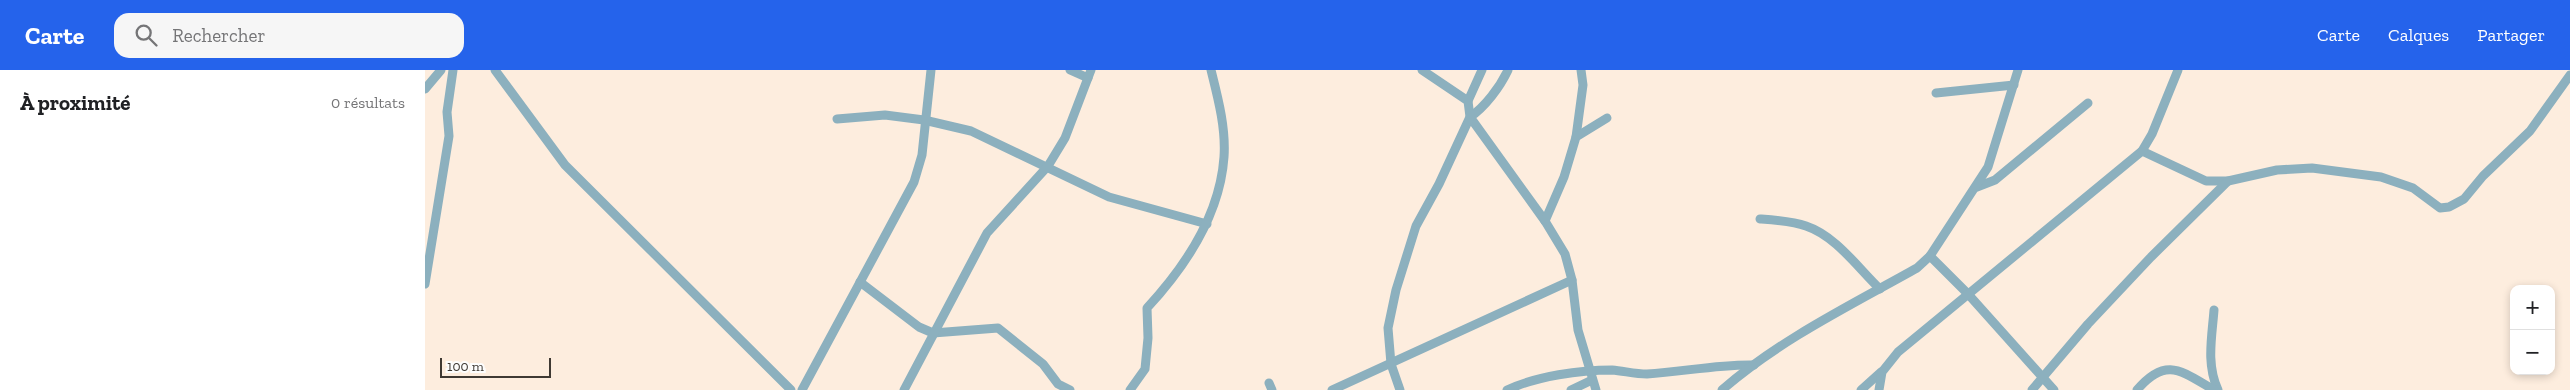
<!DOCTYPE html>
<html lang="fr">
<head>
<meta charset="utf-8">
<style>
  :root { --surface:#fff; --page:#f6f6f6; --text:#202124; --muted:#757577; --line:#e0e0e0; --accent:#2563eb }
  body { margin:0; font-family:"Zilla Slab",serif; background:var(--page); color:var(--text) }
  .controls { position:absolute; right:15px; bottom:15px; display:grid; overflow:hidden; border-radius:10px; box-shadow:0 2px 8px #0003 }
  .controls button { width:45px; height:45px; display:grid; place-items:center; padding:0; border:0; border-bottom:1px solid var(--line); background:var(--surface); color:var(--text); font:25px sans-serif }
  .scale { position:absolute; left:15px; bottom:12px; width:111px; box-sizing:border-box; padding-left:5px; border:2px solid #3f3933; border-top:0; font-size:14px; line-height:18px; white-space:nowrap; color:#3f3933; -webkit-text-stroke:4px #fdfdfd; paint-order:stroke }
  .list { margin:0; padding:0; list-style:none }
  h2 { display:flex; justify-content:space-between; align-items:center; height:65px; margin:0; padding:0 20px; font-size:21px }
  h2 small { font-size:16px; font-weight:400; color:var(--muted) }
  .icon { flex:none; width:28px; height:28px; fill:none; stroke:currentColor; stroke-width:2; stroke-linecap:round; stroke-linejoin:round }
  .map { position:relative; flex:none; width:2145px; height:320px; overflow:hidden }
  header { display:flex; align-items:center; gap:30px; box-sizing:border-box; height:70px; padding:0 25px; background:var(--accent); color:#fff }
  header strong { font-size:24px }
  nav { display:flex; gap:28px; margin-inline-start:auto; font-size:18px }
  .search { width:350px; height:45px; background:var(--page); display:flex; align-items:center; gap:12px; box-sizing:border-box; padding:0 18px; border-radius:15px; color:var(--muted); font-size:19px }
  main { display:flex }
  aside { flex:1; background:var(--surface) }
  .map>svg:first-child { display:block }
</style>
</head>
<body>
<header>
<strong>Carte</strong>
<div class="search"><svg class="icon" aria-label="search" viewBox="0 0 24 24"><circle cx="10" cy="10" r="6"/><path d="M15 15l6 6"/></svg>Rechercher</div>
<nav><a>Carte</a><a>Calques</a><a>Partager</a></nav>
</header>
<main>
<aside>
<h2>À proximité<small>0 résultats</small></h2>
<ul class="list">
</ul>
</aside>
<div class="map">
<svg width="2145" height="320" viewBox="0 0 2145 320">
  <rect width="100%" height="100%" fill="#fdedde"/>
  <g fill="none" stroke-linecap="round" stroke-linejoin="round">
    <g stroke="#8cb0be" stroke-width="9">
      <path d="M70,0L140,95L366,320"/>
      <path d="M645,0L663,8"/>
      <path d="M1083,0C1075,17 1060,37 1045,47L1120,151L1140,184L1147,210L1153,260L1171,320"/>
      <path d="M0,19L16,0"/>
      <path d="M1511,23L1589,15"/>
      <path d="M1043,31L1057,0"/>
      <path d="M412,49L460,45L499,50L546,61L684,127L782,154"/>
      <path d="M1151,67L1158,15L1156,0"/>
      <path d="M1717,81L1781,111H1803L1852,100L1887,98L1956,107L1988,118L2015,138L2024,137L2039,129L2058,106L2105,61L2145,5"/>
      <path d="M1552,117L1570,110L1663,33"/>
      <path d="M1335,149C1350,150 1367,151 1381,156C1411,166 1433,198 1455,219"/>
      <path d="M1120,151L1139,107L1151,67L1182,48"/>
      <path d="M1505,186L1543,224L1629,320"/>
      <path d="M435,212L494,257L508,263L573,258L618,294L633,314L645,320"/>
      <path d="M0,214L24,66L22,42L28,0"/>
      <path d="M1789,240C1787,267 1781,294 1793,320"/>
      <path d="M844,313L847,320"/>
      <path d="M377,320L489,112L497,85L506,0"/>
      <path d="M479,320L562,163L623,96L640,68L666,0"/>
      <path d="M705,320L720,299L723,268L722,238C760,197 795,145 799,87C801,58 793,28 786,0"/>
      <path d="M907,320L1147,210"/>
      <path d="M975,320L966,294L963,258L971,220L991,156L1014,114L1045,47L1043,31L997,0"/>
      <path d="M1082,320C1112,306 1155,300 1187,300C1199,301 1210,304 1222,304C1258,302 1293,294 1329,295"/>
      <path d="M1146,320L1167,310"/>
      <path d="M1297,320C1354,270 1426,235 1492,198L1505,186L1563,97L1593,0"/>
      <path d="M1436,320L1456,302"/>
      <path d="M1454,320L1457,302L1473,282L1717,81L1727,64L1753,0"/>
      <path d="M1607,320L1663,254L1726,187L1803,111"/>
      <path d="M1712,320C1741,286 1756,301 1789,320"/>
    </g>
  </g>
</svg>
<div class="controls">
<button>+</button>
<button>−</button>
</div>
<div class="scale">100 m</div>
</div>
</main>
</body>
</html>
